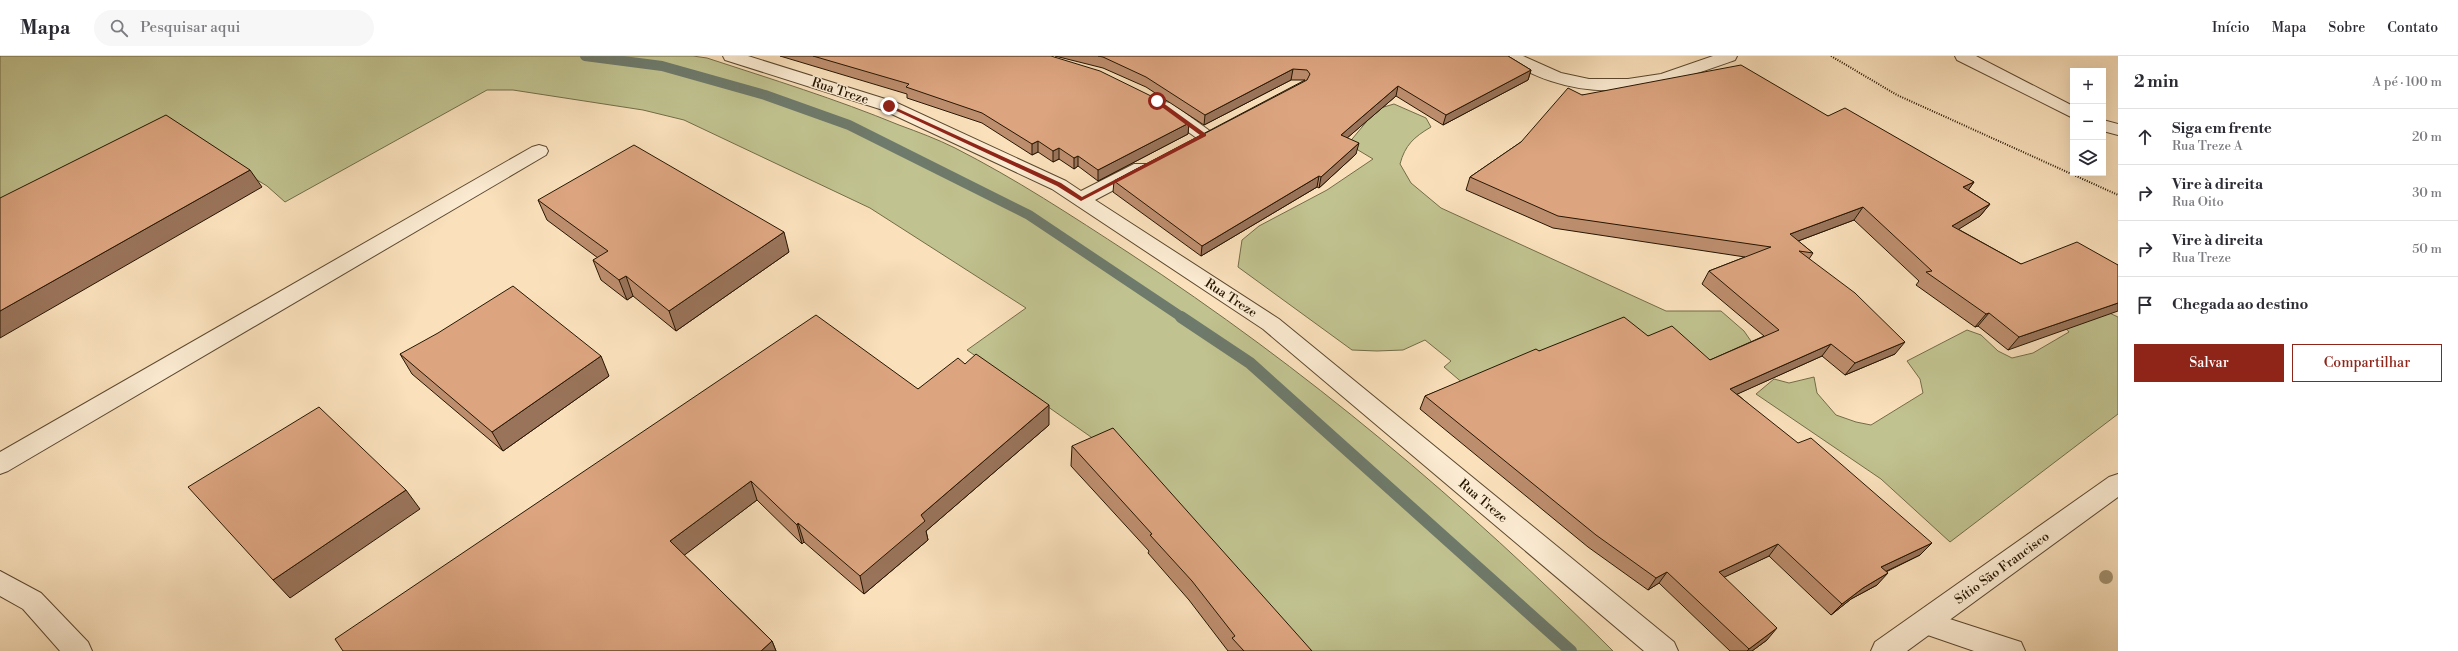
<!DOCTYPE html>
<html lang="pt">
<head>
<meta charset="utf-8">
<style>
  :root { --surface:#fff; --page:#f7f7f7; --text:#2b2b33; --muted:#7c7c81; --line:#e1e1e2; --accent:#8f2418 }
  body { margin:0; font-family:"Libre Bodoni",serif; background:var(--page); color:var(--text) }
  .controls { position:absolute; right:12px; top:12px; display:grid; overflow:hidden; border-radius:0px; box-shadow:0 4px 16px #0002 }
  .controls button { width:36px; height:36px; display:grid; place-items:center; padding:0; border:0; border-bottom:1px solid var(--line); background:var(--surface); color:var(--text); font:20px sans-serif }
  .stop { position:absolute; width:12px; height:12px; margin:-9px; border:3px solid #8f2418; border-radius:50%; background:#fff }
  .stop.end { background:#8f2418; border-color:#fff; box-shadow:0 1px 4px #0008 }
  .list { margin:0; padding:0; list-style:none }
  h2 { display:flex; justify-content:space-between; align-items:center; height:52px; margin:0; padding:0 16px; font-size:17px }
  h2 small { font-size:13px; font-weight:400; color:var(--muted) }
  .list li { display:grid; grid-template-columns:26px 1fr auto; gap:12px; align-items:center; box-sizing:border-box; height:56px; padding:0 16px; border-top:1px solid var(--line) }
  .list b { display:block; font-size:15px; white-space:nowrap }
  .list p { margin:0; font-size:13px; white-space:nowrap; color:var(--muted) }
  .list em { font-size:13px; font-style:normal; color:var(--muted) }
  .actions { display:flex; gap:8px; padding:12px 16px }
  .actions a { flex:1; padding:9px 0; border:1px solid var(--accent); border-radius:0px; text-align:center; font-size:14px; color:var(--accent) }
  .actions .main { background:var(--accent); color:#fff }
  .icon { flex:none; width:22px; height:22px; fill:none; stroke:currentColor; stroke-width:2; stroke-linecap:round; stroke-linejoin:round }
  .map { position:relative; flex:none; width:2118px; height:595px; overflow:hidden }
  header { display:flex; align-items:center; gap:24px; box-sizing:border-box; height:56px; padding:0 20px; background:var(--surface); border-bottom:1px solid var(--line) }
  header strong { font-size:19px }
  nav { display:flex; gap:22px; margin-inline-start:auto; font-size:14px }
  .search { width:280px; height:36px; background:var(--page); display:flex; align-items:center; gap:10px; box-sizing:border-box; padding:0 14px; border-radius:22px; color:var(--muted); font-size:15px }
  main { display:flex }
  aside { flex:1; background:var(--surface) }
  .map>svg:first-child { display:block }
</style>
</head>
<body>
<header>
<strong>Mapa</strong>
<div class="search"><svg class="icon" aria-label="search" viewBox="0 0 24 24"><circle cx="10" cy="10" r="6"/><path d="M15 15l6 6"/></svg>Pesquisar aqui</div>
<nav><a>Início</a><a>Mapa</a><a>Sobre</a><a>Contato</a></nav>
</header>
<main>
<div class="map">
<svg width="2118" height="595" viewBox="0 0 2118 595">
  <rect width="100%" height="100%" fill="#fae1bc"/>
  <filter id="stains"><feTurbulence type="fractalNoise" baseFrequency=".005" numOctaves="4"/><feColorMatrix values="0 0 0 0 .2 0 0 0 0 .09 0 0 0 0 .02 0 0 0 .5 -.17"/></filter>
  <radialGradient id="worn" r=".72"><stop offset=".6" stop-color="#630" stop-opacity="0"/><stop offset="1" stop-color="#630" stop-opacity=".3"/></radialGradient>
  <g fill="#c0c28f" stroke="#736c48">
    <path d="M0,0H693L707,2C771,23 836,43 899,69C918,76 937,83 955,92C1016,123 1072,160 1129,197C1305,312 1465,447 1613,595H1297L1138,414L967,294L1026,252L870,152L684,64L643,54L513,34H487L285,146L267,130L166,69L0,152Z"/>
    <path d="M1394,48L1426,62L1431,71C1414,81 1405,89 1400,108L1411,127L1441,152L1666,255H1721L1744,275L1753,288L1716,304L1465,329L1444,311L1451,305L1425,284L1403,294L1377,295L1352,294L1238,211L1242,184L1259,170L1327,134L1373,103L1348,88L1377,53Z"/>
    <path d="M2105,255L2118,261V358L1950,486L1881,423L1756,338L1774,323L1789,327L1814,321L1817,337L1836,359L1856,366L1871,369L1923,337L1920,323L1907,305L1967,274L1981,279L1998,295L2012,302L2033,297L2069,276L2064,270Z"/>
  </g>
  <g fill="none" stroke-linecap="round" stroke-linejoin="round">
    <path stroke="#6e7a6b" stroke-width="10" d="M585,0L662,10L765,39L849,69L1029,159L1183,262"/>
    <path stroke="#6e7a6b" stroke-width="12" d="M1181,261L1250,307L1571,595"/>
    <g stroke="#5b482f" stroke-width="2">
      <g id="service">
        <path d="M1955,0H1976L2073,50V62L1957,4Z"/>
        <path d="M2103,64L2118,68V79L2103,75Z"/>
        <path d="M539,89L546,91L548,95L546,99L8,415L0,418V396L532,91Z"/>
      </g>
    </g>
    <g stroke="#5b482f" stroke-width="2">
      <g id="minor">
        <path d="M723,0H748L895,46L1066,125L1081,135L1134,108H1148L1150,112L1148,116L1095,144L1279,263L1674,586L1678,595H1644L1263,273L1052,133L883,54L725,4Z"/>
        <path d="M1501,0H1523L1561,17L1589,23H1628L1661,18L1713,0H1737L1735,4C1673,26 1617,47 1551,25C1534,20 1519,11 1503,4Z"/>
        <path d="M1165,46L1171,47L1210,75L1213,79L1210,83H1198L1159,55L1156,51L1159,47Z"/>
        <path d="M1925,555L2021,586L2025,595H1974L1916,575L1912,567L1916,559Z"/>
      </g>
    </g>
    <g stroke="#5b482f" stroke-width="2">
      <g id="tertiary">
        <path d="M2118,418V441L1907,595H1871L1875,586L2109,421Z"/>
        <path d="M0,515L41,537L88,586L92,595H60L23,553L0,540Z"/>
      </g>
    </g>
    <path stroke="#261500" stroke-width="2" stroke-dasharray="1 1.5" stroke-linecap="butt" d="M1831,0L1897,39L2118,139"/>
    <use href="#service" fill="#fcecd3" fill-rule="evenodd"/>
    <use href="#minor" fill="#fcecd3" fill-rule="evenodd"/>
    <use href="#tertiary" fill="#fcecd3" fill-rule="evenodd"/>
  </g>
  <circle fill="#a39270" cx="2106" cy="521" r="7"/>
  <g fill="#bd8e6e" stroke="#261500">
    <path d="M780,0H1051L1189,67L1188,78L1098,125L1078,110L1074,113L1059,103L1053,106L1038,96L1032,99L982,67L907,42V38Z"/>
    <path d="M1055,0H1508L1531,14L1528,24L1443,69L1396,40L1347,82L1356,98L1319,132L1317,131L1201,200L1113,136L1114,125L1305,24H1291L1204,69L1146,31L1103,12Z"/>
    <path d="M1582,39L1828,60L1974,126L1968,134L1990,148L1980,160L1958,173L2021,208L2118,209L2008,294L1978,270L1975,271L1916,229L1919,225L1854,164L1798,185L1813,197L1809,203L1895,298L1845,319L1822,300L1737,338L1920,499L1886,516L1877,529L1851,543L1831,559L1769,500L1724,521L1767,584L1752,595H1730L1659,527L1648,534L1588,491L1420,353L1425,340L1539,295L1648,280L1710,304L1764,280L1702,228L1709,215L1745,201L1553,172L1466,134L1470,121L1521,86Z"/>
    <path d="M538,144L789,196L676,275L633,240L627,244L601,224L593,204L598,202L547,164Z"/>
    <path d="M400,298L609,320L503,395L412,318Z"/>
    <path d="M965,308L1049,369L926,475L928,484L864,538L804,486L802,488L757,444L684,499L772,585L776,595H343L918,333Z"/>
    <path d="M1072,390L1312,595H1228L1189,544L1148,497L1149,495L1071,410Z"/>
  </g>
  <g fill="#9a745a" stroke="#261500">
    <path d="M1293,13L1291,24L1204,69L1205,59Z"/>
    <path d="M1531,14L1528,24L1443,69L1446,59Z"/>
    <path d="M1398,30L1396,40L1339,89L1341,79Z"/>
    <path d="M1189,67L1188,78L1098,125V114Z"/>
    <path d="M1038,85V96L1032,99V88Z"/>
    <path d="M1359,87L1356,98L1319,132L1321,121Z"/>
    <path d="M1059,92V103L1053,106V95Z"/>
    <path d="M1078,100V110L1074,113V102Z"/>
    <path d="M250,114L262,131L0,282V255Z"/>
    <path d="M1319,120L1317,131L1201,200L1202,190Z"/>
    <path d="M1974,126L1965,139L1963,131Z"/>
    <path d="M1990,148L1980,160L1943,183L1952,170Z"/>
    <path d="M1863,151L1854,164L1782,191L1790,178Z"/>
    <path d="M784,176L789,196L676,275L669,255Z"/>
    <path d="M626,220L633,240L627,244L619,224Z"/>
    <path d="M2118,247V255L2008,294L2019,281Z"/>
    <path d="M1989,257L1978,270L1975,271L1986,258Z"/>
    <path d="M1905,286L1895,298L1845,319L1855,307Z"/>
    <path d="M1831,288L1822,300L1722,345L1730,333Z"/>
    <path d="M601,300L609,320L503,395L492,376Z"/>
    <path d="M1049,349V369L926,475L928,484L864,538L860,520L921,459Z"/>
    <path d="M751,425L757,444L678,504L670,485Z"/>
    <path d="M406,434L420,453L290,542L273,524Z"/>
    <path d="M798,467L804,486L802,488L797,469Z"/>
    <path d="M1932,487L1920,499L1870,523L1881,511Z"/>
    <path d="M1778,488L1769,500L1710,528L1719,516Z"/>
    <path d="M1667,516L1659,527L1648,534L1656,522Z"/>
    <path d="M1888,517L1877,529L1851,543L1831,559L1842,548L1863,532Z"/>
    <path d="M1777,572L1767,584L1752,595H1747L1749,593Z"/>
    <path d="M772,585L776,595H761Z"/>
  </g>
  <g fill="#dca580" stroke="#261500">
    <path d="M813,0H1051L1100,15L1151,40L1189,67L1098,114L1078,100L1074,102L1059,92L1053,95L1038,85L1032,88L982,57L906,31L909,28Z"/>
    <path d="M1098,0H1508L1531,14L1446,59L1398,30L1341,79L1359,87L1321,121L1319,120L1202,190L1114,125L1307,24L1310,18L1307,14L1293,13L1205,59L1146,21L1103,1Z"/>
    <path d="M1741,9L1828,60L1845,52L1974,126L1963,131L1990,148L1952,170L2021,208L2077,186L2118,209V247L2019,281L1989,257L1986,258L1926,216L1932,215L1863,151L1790,178L1813,197L1799,195L1855,237L1905,286L1855,307L1831,288L1730,333L1798,387L1811,382L1932,487L1881,511L1888,517L1863,532L1842,548L1778,488L1719,516L1777,572L1749,593L1667,516L1656,522L1596,479L1425,340L1536,293L1539,295L1624,261L1648,280L1672,270L1710,304L1779,274L1709,215L1771,191L1558,160L1470,121L1521,86L1568,32L1582,39Z"/>
    <path d="M166,59L250,114L0,255V142Z"/>
    <path d="M634,89L784,176L669,255L626,220L619,224L593,204L608,195L538,144Z"/>
    <path d="M513,230L601,300L492,376L400,298L438,277Z"/>
    <path d="M816,259L918,333L958,302L965,308L976,298L1049,349L921,459L925,465L860,520L798,467L797,469L751,425L670,485L772,585L761,595H343L335,583Z"/>
    <path d="M319,351L406,434L273,524L188,431Z"/>
    <path d="M1113,372L1312,595H1244L1232,582L1235,580L1192,525L1150,479L1152,478L1072,390Z"/>
  </g>
  <path fill="#8f2418" d="M1155,44H1159L1206,78V80L1081,145L1057,130L886,50L890,49L1061,127L1082,141L1200,79L1155,46Z"/>
  <g text-anchor="middle" dominant-baseline="central" stroke-width="3" stroke-linejoin="round" paint-order="stroke">
    <g font-size="13" fill="#261500" stroke="#fcecd3">
      <text transform="translate(840 35) rotate(18)">Rua Treze</text>
      <text transform="translate(1231 242) rotate(33)">Rua Treze</text>
      <text transform="translate(1483 445) rotate(40)">Rua Treze</text>
      <text transform="translate(2002 512) rotate(-36)">Sítio São Francisco</text>
    </g>
  </g>
  <rect width="100%" height="100%" filter="url(#stains)"/>
  <rect width="100%" height="100%" fill="url(#worn)"/>
</svg>
<div class="controls">
<button>+</button>
<button>−</button>
<button><svg class="icon" aria-label="layers" viewBox="0 0 24 24"><path d="M12 4l9 5-9 5-9-5zM3 14l9 5 9-5"/></svg></button>
</div>
<div class="stop" style="left:1157px;top:45px"></div>
<div class="stop end" style="left:889px;top:50px"></div>
</div>
<aside>
<h2>2 min<small>A pé · 100 m</small></h2>
<ul class="list">
<li><svg class="icon" aria-label="ahead" viewBox="0 0 24 24"><path d="M12 20V5M6 11l6-6 6 6"/></svg><div><b>Siga em frente</b><p>Rua Treze A</p></div><em>20 m</em></li>
<li><svg class="icon" aria-label="right" viewBox="0 0 24 24"><path d="M7 20v-9h11M14 6l5 5-5 5"/></svg><div><b>Vire à direita</b><p>Rua Oito</p></div><em>30 m</em></li>
<li><svg class="icon" aria-label="right" viewBox="0 0 24 24"><path d="M7 20v-9h11M14 6l5 5-5 5"/></svg><div><b>Vire à direita</b><p>Rua Treze</p></div><em>50 m</em></li>
<li><svg class="icon" aria-label="arrive" viewBox="0 0 24 24"><path d="M6 21V4h12l-3 4 3 4H6"/></svg><div><b>Chegada ao destino</b></div></li>
</ul>
<div class="actions"><a class="main">Salvar</a><a>Compartilhar</a></div>
</aside>
</main>
</body>
</html>
